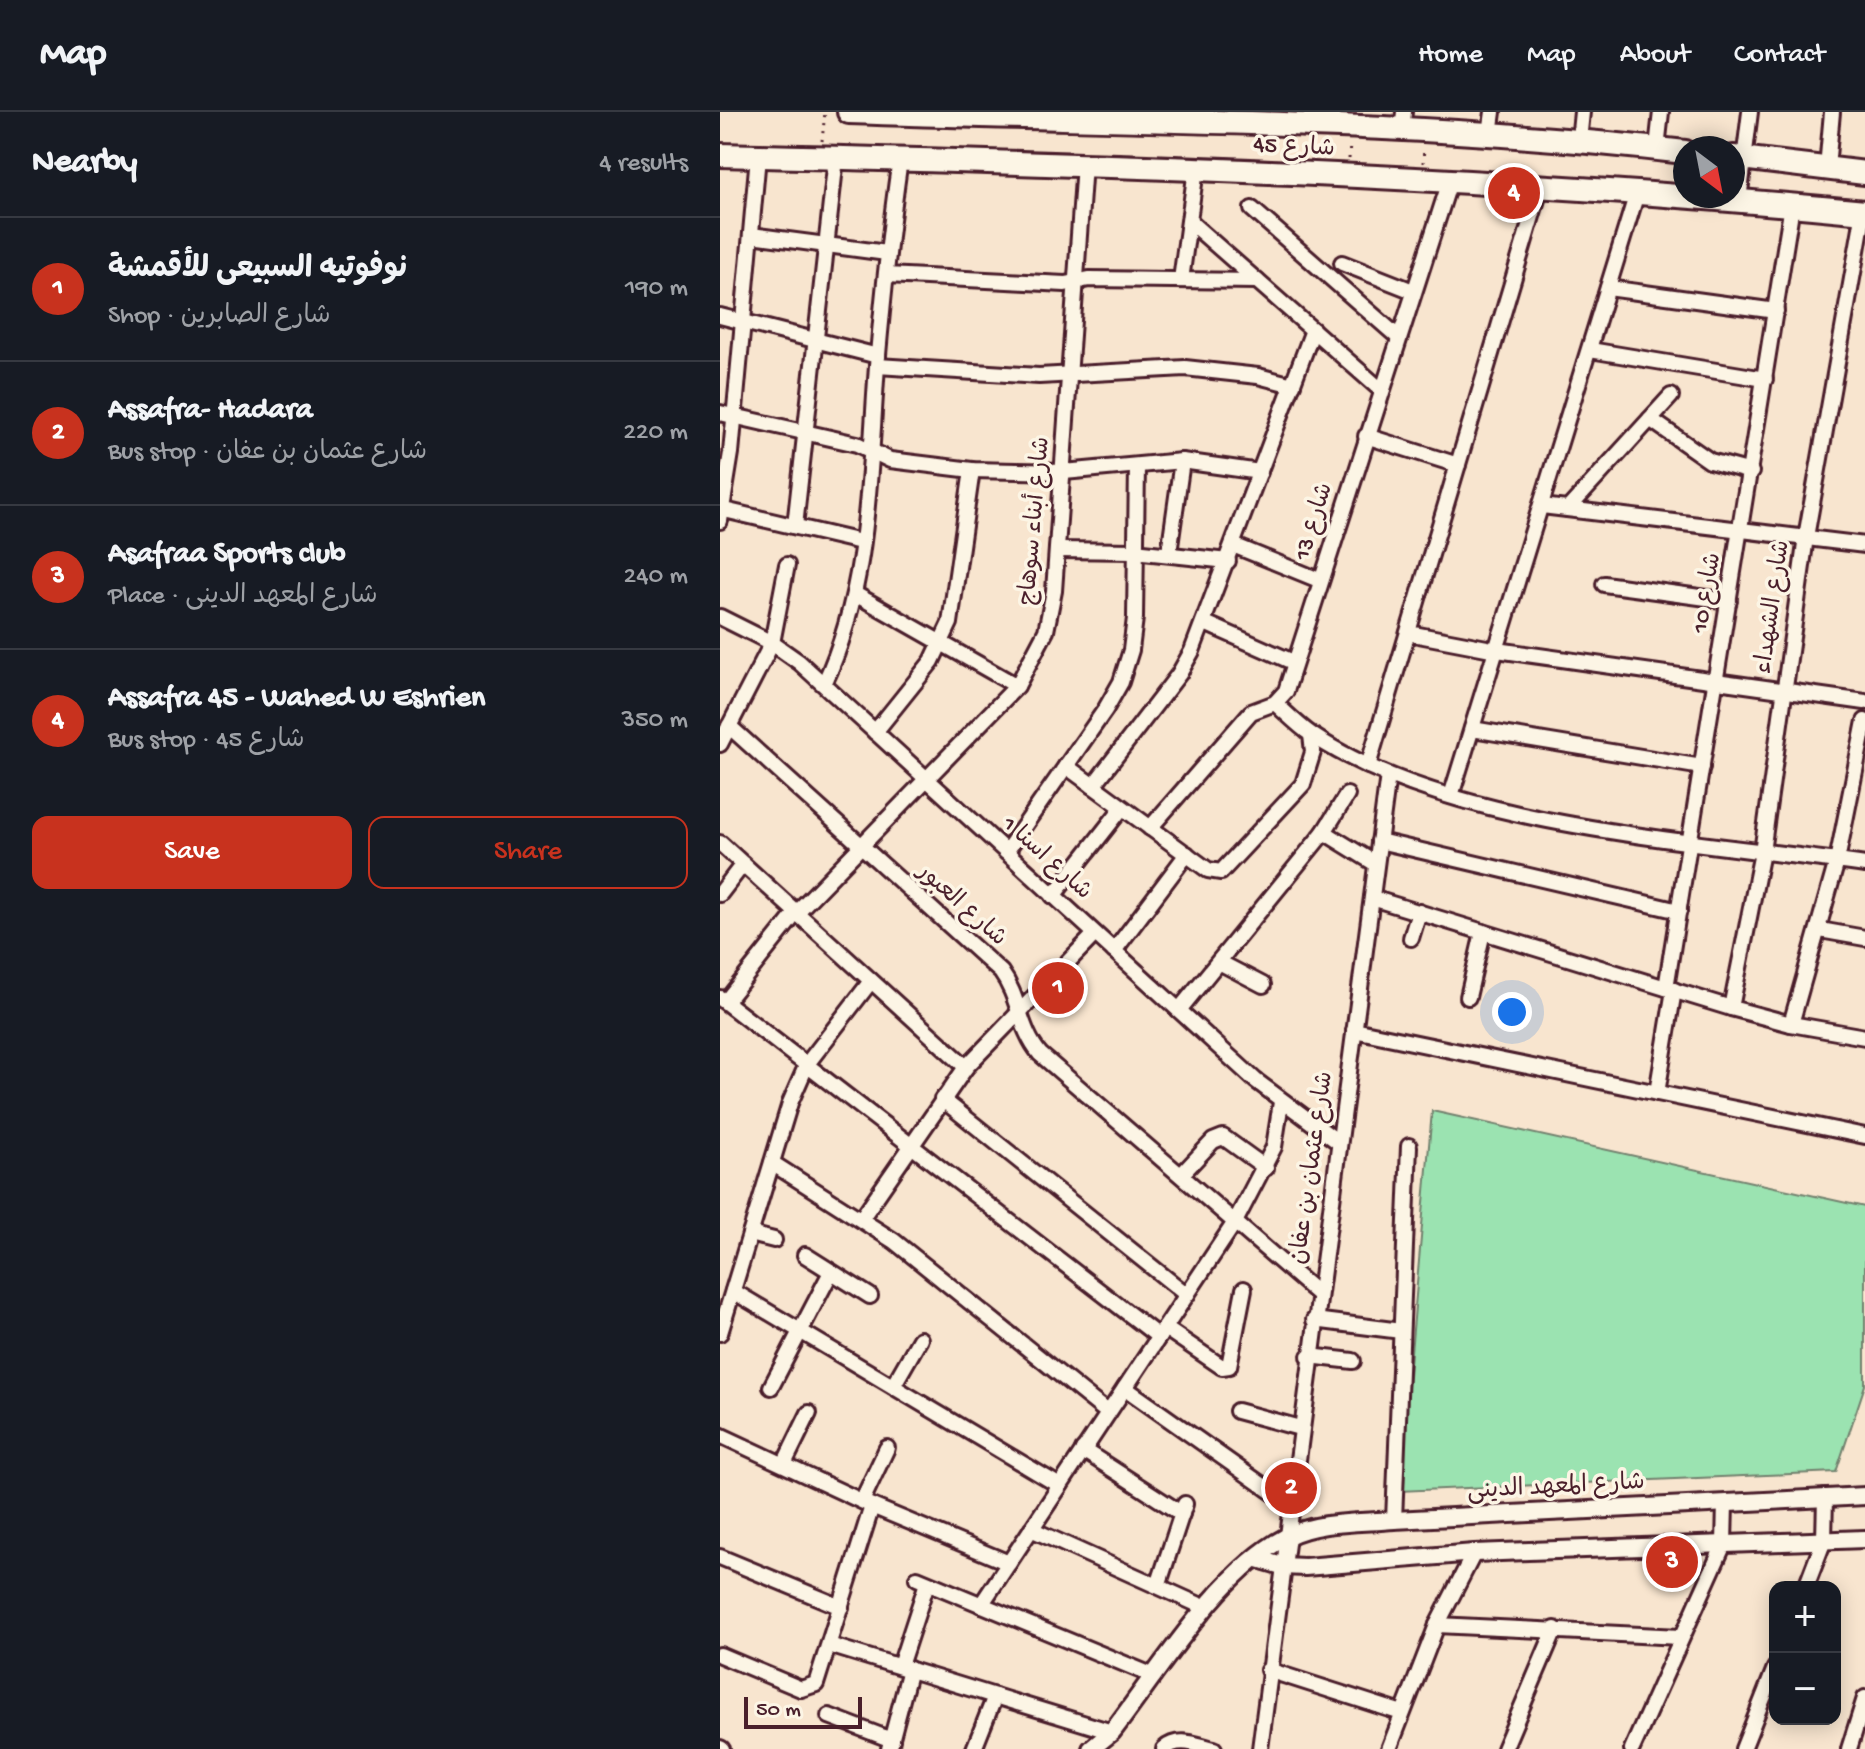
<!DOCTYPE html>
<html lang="en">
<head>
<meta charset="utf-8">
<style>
  :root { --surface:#171b24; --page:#242831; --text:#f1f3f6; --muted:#9ea1a6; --line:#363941; --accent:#c8321e }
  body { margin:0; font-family:"Gochi Hand","Playpen Sans Arabic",sans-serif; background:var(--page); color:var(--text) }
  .controls { position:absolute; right:24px; bottom:24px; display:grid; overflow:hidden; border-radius:16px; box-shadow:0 4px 20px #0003 }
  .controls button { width:72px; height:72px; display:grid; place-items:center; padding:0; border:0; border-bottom:2px solid var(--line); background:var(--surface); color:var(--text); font:40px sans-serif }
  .compass { position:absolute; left:953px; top:24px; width:72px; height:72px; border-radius:50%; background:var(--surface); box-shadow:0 4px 20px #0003; rotate:148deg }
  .scale { position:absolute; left:24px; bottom:20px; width:118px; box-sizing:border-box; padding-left:8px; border:4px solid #4a1f2b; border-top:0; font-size:22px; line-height:28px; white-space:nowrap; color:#4a1f2b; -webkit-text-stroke:6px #fcf5e5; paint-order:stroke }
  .you { position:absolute; left:792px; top:900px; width:28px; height:28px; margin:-20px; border:6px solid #fff; border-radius:50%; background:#1a73e8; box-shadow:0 0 0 12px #1a73e833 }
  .badge { display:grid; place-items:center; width:52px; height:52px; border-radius:50%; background:var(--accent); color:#fff; font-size:26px; font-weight:700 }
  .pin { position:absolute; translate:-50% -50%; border:4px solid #fff; box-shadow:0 2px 8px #0006 }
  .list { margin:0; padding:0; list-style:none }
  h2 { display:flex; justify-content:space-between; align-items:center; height:104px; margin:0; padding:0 32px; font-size:34px }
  h2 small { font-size:26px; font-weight:400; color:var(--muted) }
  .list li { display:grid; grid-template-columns:52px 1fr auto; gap:24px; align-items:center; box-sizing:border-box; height:144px; padding:0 32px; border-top:2px solid var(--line) }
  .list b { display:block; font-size:30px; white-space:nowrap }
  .list p { margin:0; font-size:26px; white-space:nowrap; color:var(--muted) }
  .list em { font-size:26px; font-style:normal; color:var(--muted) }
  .actions { display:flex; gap:16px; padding:24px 32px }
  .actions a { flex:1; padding:18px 0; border:2px solid var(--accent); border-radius:16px; text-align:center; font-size:28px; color:var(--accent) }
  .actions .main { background:var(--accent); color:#fff }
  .map { position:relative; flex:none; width:1145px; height:1637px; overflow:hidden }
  header { display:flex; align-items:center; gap:48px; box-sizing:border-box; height:112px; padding:0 40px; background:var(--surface); border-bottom:2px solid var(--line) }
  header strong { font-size:38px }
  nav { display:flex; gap:44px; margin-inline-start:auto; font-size:28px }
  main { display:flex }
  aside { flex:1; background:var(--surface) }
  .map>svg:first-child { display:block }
</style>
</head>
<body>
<header>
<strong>Map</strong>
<nav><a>Home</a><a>Map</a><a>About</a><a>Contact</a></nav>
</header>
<main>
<aside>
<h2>Nearby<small>4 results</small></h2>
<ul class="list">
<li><span class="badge">1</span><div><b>نوفوتيه السبيعى للأقمشة</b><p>Shop · شارع الصابرين</p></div><em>190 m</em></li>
<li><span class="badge">2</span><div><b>Assafra- Hadara</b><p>Bus stop · شارع عثمان بن عفان</p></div><em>220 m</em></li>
<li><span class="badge">3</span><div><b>Asafraa Sports club</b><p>Place · شارع المعهد الدينى</p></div><em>240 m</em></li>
<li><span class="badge">4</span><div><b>Assafra 45 - Wahed W Eshrien</b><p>Bus stop · شارع 45</p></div><em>350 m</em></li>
</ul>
<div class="actions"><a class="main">Save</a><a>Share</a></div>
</aside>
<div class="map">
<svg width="1145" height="1637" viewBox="0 0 1145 1637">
  <rect width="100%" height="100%" fill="#f8e5cf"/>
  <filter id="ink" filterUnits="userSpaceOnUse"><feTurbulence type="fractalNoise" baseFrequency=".0125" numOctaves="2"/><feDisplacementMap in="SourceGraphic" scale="16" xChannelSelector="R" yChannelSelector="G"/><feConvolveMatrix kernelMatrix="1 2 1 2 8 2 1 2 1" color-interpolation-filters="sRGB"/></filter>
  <g filter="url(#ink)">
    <path fill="#9be3b1" stroke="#72816e" stroke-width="2" d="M712,999L1145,1095V1273L1116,1360L679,1379Z"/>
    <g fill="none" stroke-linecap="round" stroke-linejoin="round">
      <g stroke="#4a1f2b" stroke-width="20">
        <g id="minor">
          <path d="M682,18L684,0"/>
          <path d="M770,22L773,0"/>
          <path d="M859,29L862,0"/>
          <path d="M937,36L941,0"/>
          <path d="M1107,56L1112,0"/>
          <path d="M1019,88L1030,0"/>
          <path d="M532,97L678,225"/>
          <path d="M470,110L661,278"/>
          <path d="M31,123L167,141"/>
          <path d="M622,151L693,179"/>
          <path d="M166,163L345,172L369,167L537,169"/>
          <path d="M461,168L476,57"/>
          <path d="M888,176L1056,199"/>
          <path d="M0,204L158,244"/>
          <path d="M870,238L1045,267"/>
          <path d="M157,254L319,264L465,256L538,264L573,273"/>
          <path d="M0,301L137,332L170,348L252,358L344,360L462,349L540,360"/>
          <path d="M930,307L990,349L1031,360"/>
          <path d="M646,324L738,353"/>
          <path d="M822,394L1145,433"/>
          <path d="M0,397L141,430"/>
          <path d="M848,397L951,284"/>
          <path d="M0,409L11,341L38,44"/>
          <path d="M75,414L116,46"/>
          <path d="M513,433L599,468"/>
          <path d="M337,438L414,439L508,449"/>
          <path d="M449,441L462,349"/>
          <path d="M884,472L1009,489"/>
          <path d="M135,482L297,574"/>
          <path d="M0,505L52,531L79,550L535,968L618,1030"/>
          <path d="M485,511L573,550"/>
          <path d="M688,521L777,538L1145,590"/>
          <path d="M104,572C150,475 149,359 157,254C163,185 170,116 180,47"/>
          <path d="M555,591C567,602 579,614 592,623C732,717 979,728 1145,753"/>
          <path d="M9,614L281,860C300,886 299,917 320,942L598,1182"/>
          <path d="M752,617L982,655"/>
          <path d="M155,620L212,549L230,511L252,358"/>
          <path d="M0,632L52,531L67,453"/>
          <path d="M346,654L488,758L501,760L583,672L593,640L591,623"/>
          <path d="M648,654L821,74"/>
          <path d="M373,674L459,562L472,539L593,218"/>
          <path d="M731,684L917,81"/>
          <path d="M430,716L531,600L555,591L566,579L730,69"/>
          <path d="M604,720L656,752"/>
          <path d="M659,729L959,799"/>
          <path d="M0,731L246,955"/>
          <path d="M286,740L385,598L401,570L411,538L415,506L417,354"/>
          <path d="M0,782L23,752"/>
          <path d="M333,784L402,696"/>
          <path d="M652,786L1011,896L1071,912L1145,925"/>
          <path d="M1100,818L1145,826"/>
          <path d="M691,826L699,800"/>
          <path d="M394,839L467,742"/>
          <path d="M499,850L543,873"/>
          <path d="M946,876L1072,93"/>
          <path d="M748,885L763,820"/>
          <path d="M0,886L439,1225"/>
          <path d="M6,889L76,801L297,574L326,519L334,479L364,52"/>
          <path d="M1011,896L1042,740L1086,425L1144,99"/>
          <path d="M459,898L604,720L627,683"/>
          <path d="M1071,912L1117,749L1145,609"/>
          <path d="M634,918L1145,1024"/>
          <path d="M937,981L954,878"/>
          <path d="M222,987L467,1183"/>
          <path d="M52,1051L174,1129L388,1301"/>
          <path d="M461,1063L493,1029L503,1025L546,1056"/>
          <path d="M141,1107L246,955L375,822"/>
          <path d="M30,1122L54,1128"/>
          <path d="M85,1143L150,1184"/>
          <path d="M13,1179L340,1374"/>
          <path d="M594,1208L681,1219"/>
          <path d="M445,1216L502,1255L509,1254L524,1177"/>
          <path d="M0,1221L70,991L87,952L151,869"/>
          <path d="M589,1244L633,1249"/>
          <path d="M173,1274L200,1227"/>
          <path d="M51,1275L111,1160"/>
          <path d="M405,1276L569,1392"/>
          <path d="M517,1299L580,1316"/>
          <path d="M0,1323L152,1394L289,1451"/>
          <path d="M363,1338L462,1402"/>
          <path d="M64,1352L89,1301"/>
          <path d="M142,1389L167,1336"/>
          <path d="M674,1408L689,1034"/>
          <path d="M311,1417L486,1496"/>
          <path d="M0,1445L121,1495"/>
          <path d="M197,1466L434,1564"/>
          <path d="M438,1474L465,1392"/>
          <path d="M1086,1475L1104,1428L1105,1385"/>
          <path d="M261,1493L515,1110L554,1035L561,990"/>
          <path d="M717,1513L960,1525"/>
          <path d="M109,1533L392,1620"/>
          <path d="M0,1543L81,1577L96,1572L152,1394"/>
          <path d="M180,1554L207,1471"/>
          <path d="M548,1558L682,1601"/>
          <path d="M109,1604L172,1628"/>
          <path d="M0,1636L2,1637"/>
          <path d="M169,1637L190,1557"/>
          <path d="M254,1637L275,1584"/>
          <path d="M444,1637C458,1624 477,1633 494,1637"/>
          <path d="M540,1637L668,663"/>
          <path d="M669,1637L717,1513L754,1441"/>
          <path d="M784,1637L835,1517"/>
          <path d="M912,1637L1004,1432L1005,1391"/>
          <path d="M1023,1637L1055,1556"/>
          <path d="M1129,1637L1145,1586"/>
        </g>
      </g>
      <g stroke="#4a1f2b" stroke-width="22">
        <g id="tertiary">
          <path d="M538,1447L562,1454L585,1455L754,1441L1145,1427"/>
          <path d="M371,1637L392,1620C438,1560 499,1460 566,1425C596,1409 640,1411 674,1408L1145,1384"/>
        </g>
      </g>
      <g stroke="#4a1f2b" stroke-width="28">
        <g id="primary">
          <path d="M129,0C408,10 688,7 965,40"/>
          <path d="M0,43C382,52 764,63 1145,100"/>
          <path d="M1013,45L1145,61"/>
        </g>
      </g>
      <g stroke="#4a1f2b" stroke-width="3" stroke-dasharray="2 6" stroke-linecap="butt">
        <path d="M102,29L105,0"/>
        <path d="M629,47L630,31"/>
        <path d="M703,51L704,35"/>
      </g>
      <use href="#minor" stroke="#fcf5e5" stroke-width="14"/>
      <use href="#tertiary" stroke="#fcf5e5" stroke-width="16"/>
      <use href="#primary" stroke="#fcf5e5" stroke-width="22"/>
    </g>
  </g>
  <g text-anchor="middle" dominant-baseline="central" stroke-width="7" stroke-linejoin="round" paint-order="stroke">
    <g font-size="24" fill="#4a1f2b" stroke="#fcf5e5">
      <text transform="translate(574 36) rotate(3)">شارع 45</text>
      <text transform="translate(316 409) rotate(-85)">شارع أبناء سوهاج</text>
      <text transform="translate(595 410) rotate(-72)">شارع 13</text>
      <text transform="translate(988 481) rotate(-80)">شارع 10</text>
      <text transform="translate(1054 495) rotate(-82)">شارع الشهداء</text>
      <text transform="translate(326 747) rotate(42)">شارع اسنا 1</text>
      <text transform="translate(241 794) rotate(42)">شارع العبور</text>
      <text transform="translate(593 1056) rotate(-82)">شارع عثمان بن عفان</text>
      <text transform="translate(836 1376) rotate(-3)">شارع المعهد الدينى</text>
    </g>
  </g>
</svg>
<div class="controls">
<button>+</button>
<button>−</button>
</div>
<svg class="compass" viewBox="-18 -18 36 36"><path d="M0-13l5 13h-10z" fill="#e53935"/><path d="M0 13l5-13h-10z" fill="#9ea1a6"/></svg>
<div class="scale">50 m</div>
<div class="you"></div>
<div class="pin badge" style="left:338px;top:876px">1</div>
<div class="pin badge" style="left:571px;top:1376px">2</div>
<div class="pin badge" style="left:952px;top:1450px">3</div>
<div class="pin badge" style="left:794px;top:81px">4</div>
</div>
</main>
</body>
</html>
